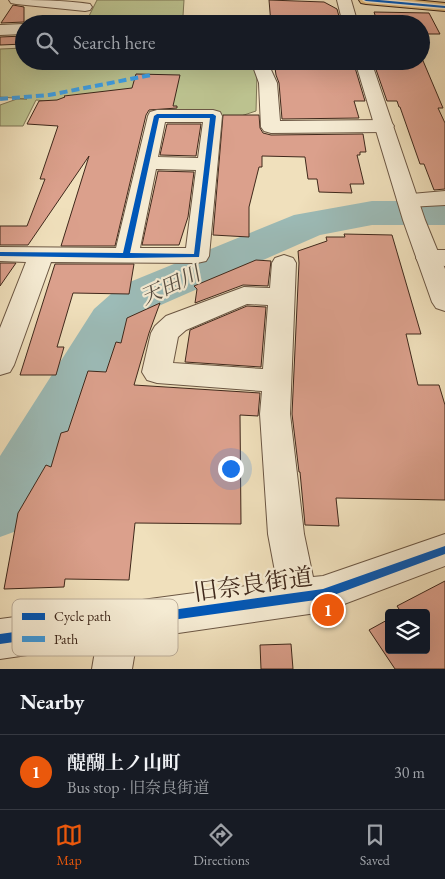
<!DOCTYPE html>
<html lang="en">
<head>
<meta charset="utf-8">
<style>
  :root { --surface:#171b24; --page:#242831; --text:#f1f3f6; --muted:#9ea1a6; --line:#363941; --accent:#ea580c }
  body { margin:0; font-family:"EB Garamond","Noto Serif JP",serif; background:var(--page); color:var(--text) }
  .controls { position:absolute; right:15px; bottom:15px; display:grid; overflow:hidden; border-radius:5px; box-shadow:0 5px 20px #0002 }
  .controls button { width:45px; height:45px; display:grid; place-items:center; padding:0; border:0; border-bottom:1px solid var(--line); background:var(--surface); color:var(--text); font:25px sans-serif }
  .you { position:absolute; left:230px; top:468px; width:18px; height:18px; margin:-12px; border:4px solid #fff; border-radius:50%; background:#1a73e8; box-shadow:0 0 0 8px #1a73e833 }
  .badge { display:grid; place-items:center; width:32px; height:32px; border-radius:50%; background:var(--accent); color:#fff; font-size:16px; font-weight:700 }
  .pin { position:absolute; translate:-50% -50%; border:2px solid #fff; box-shadow:0 1px 5px #0006 }
  .list { margin:0; padding:0; list-style:none }
  h2 { display:flex; justify-content:space-between; align-items:center; height:65px; margin:0; padding:0 20px; font-size:21px }
  h2 small { font-size:16px; font-weight:400; color:var(--muted) }
  .list li { display:grid; grid-template-columns:32px 1fr auto; gap:15px; align-items:center; box-sizing:border-box; height:75px; padding:0 20px; border-top:1px solid var(--line) }
  .list b { display:block; font-size:19px; white-space:nowrap }
  .list p { margin:0; font-size:16px; white-space:nowrap; color:var(--muted) }
  .list em { font-size:16px; font-style:normal; color:var(--muted) }
  .icon { flex:none; width:28px; height:28px; fill:none; stroke:currentColor; stroke-width:2; stroke-linecap:round; stroke-linejoin:round }
  .map { position:relative; flex:none; width:445px; height:669px; overflow:hidden }
  .search { position:absolute; background:var(--surface); box-shadow:0 5px 20px #0002; left:15px; right:15px; top:15px; height:55px; display:flex; align-items:center; gap:12px; box-sizing:border-box; padding:0 18px; border-radius:28px; color:var(--muted); font-size:19px }
  .sheet { height:140px; background:var(--surface) }
  nav { display:flex; justify-content:space-around; align-items:center; box-sizing:border-box; height:70px; border-top:1px solid var(--line); background:var(--surface); font-size:14px; color:var(--muted) }
  nav a { display:grid; justify-items:center; gap:2px }
  nav .on { color:var(--accent) }
  .map>svg:first-child { display:block }
</style>
</head>
<body>
<div class="map">
<svg width="445" height="669" viewBox="0 0 445 669">
  <rect width="100%" height="100%" fill="#f0e0bc"/>
  <filter id="stains"><feTurbulence type="fractalNoise" baseFrequency=".004" numOctaves="4"/><feColorMatrix values="0 0 0 0 .2 0 0 0 0 .09 0 0 0 0 .02 0 0 0 .5 -.17"/></filter>
  <radialGradient id="worn" r=".72"><stop offset=".6" stop-color="#630" stop-opacity="0"/><stop offset="1" stop-color="#630" stop-opacity=".3"/></radialGradient>
  <g fill="#bcc28f" stroke="#7e7555">
    <path d="M97,0H184L183,16L173,20L88,24L86,22Z"/>
    <path d="M24,48V61H251L257,74L256,111L241,116L225,118H195L170,110L129,109L36,100L23,126H0V105L17,99H27L0,97V49Z"/>
  </g>
  <g fill="none" stroke-linecap="round" stroke-linejoin="round">
    <path fill="#9cbbb7" fill-rule="evenodd" d="M372,201H445V225H372L320,235L154,308L130,331L22,529L0,537V456L94,309L120,286L294,215Z"/>
  </g>
  <g fill="#dba08c" stroke="#3f281b">
    <path d="M269,0L324,2L337,9L341,24H271Z"/>
    <path d="M13,5L24,7V22L1,23Z"/>
    <path d="M374,12L429,13L440,34H421V24H378Z"/>
    <path d="M24,36V44L0,45V37Z"/>
    <path d="M421,56L443,108H438L445,123V189L434,190L424,164H420L400,107H399L397,101H387L373,61H421Z"/>
    <path d="M274,61H353L365,101H354L359,118L282,119L279,83L276,75Z"/>
    <path d="M136,74L180,75L173,106H177V108L149,110L146,115L115,246H61L89,156L28,245H0V226H27L45,179H40L58,126L27,124L39,101L57,100L65,97L64,96L132,88Z"/>
    <path d="M223,115H259L260,128L263,133L271,135L363,134L366,152H360V155H357L364,184H350L352,193L319,192L317,179H308L305,157L262,156V167H259L249,207V237L213,235Z"/>
    <path d="M167,124H201L196,156L160,155Z"/>
    <path d="M158,171L194,172L188,217L179,245H142Z"/>
    <path d="M344,234L392,235L421,334H406L418,385H439L445,405V500L336,498L339,526L305,525L300,472H299L292,414L299,263L298,251L327,241L326,237H345Z"/>
    <path d="M256,260L271,261L268,286L243,285L195,303L197,289L194,286Z"/>
    <path d="M0,263H16L0,286Z"/>
    <path d="M55,264H134L129,294L73,293L57,347H64L56,375H20Z"/>
    <path d="M160,303L149,333L134,385L260,393L258,416L240,415L241,524L135,523L129,580L65,579L64,587L4,589L18,513L46,465L51,467L61,433L68,431L88,371L106,372L116,342L121,343L127,318Z"/>
    <path d="M247,306L266,307L261,367L185,362L190,330Z"/>
    <path d="M445,581V669H395L369,630L389,619V650H426V613H399L401,612L397,606Z"/>
    <path d="M291,644L293,669H261L260,645Z"/>
  </g>
  <g fill="none" stroke-linecap="round" stroke-linejoin="round">
    <g stroke="#6b5643" stroke-width="2">
      <g id="minor">
        <path d="M9,0C36,0 64,0 90,4L92,7L90,10L85,11L16,4L11,3Z"/>
        <path d="M225,17L252,21L254,24H125L127,21L132,19Z"/>
        <path d="M24,24V34L0,35V25Z"/>
        <path d="M251,61H267L277,83L280,121L384,120L391,122L394,126L391,130L384,132L271,133L264,131L261,127L259,83Z"/>
        <path d="M157,110H213L220,112L222,116L209,256L206,261L197,263L51,262L14,365L10,372L0,375V328L26,262L0,261V247L116,248L148,116L150,112ZM165,122H203L198,158L158,157ZM156,169L196,170L186,248H140Z"/>
        <path d="M445,191V205L408,207L400,205L397,200L400,195Z"/>
        <path d="M428,250H445V266L419,263L416,258L419,253Z"/>
        <path d="M284,255L293,258L296,263L290,414L304,534L313,577L323,576L445,534V566L323,612L137,639L132,669H92L96,645L0,659V619L277,582L268,534L260,414L262,391L157,383L147,380L142,372L151,333L155,326L166,316L244,287L270,288L272,263L275,258ZM247,304L268,305L263,369L173,363L178,337L186,330Z"/>
      </g>
    </g>
    <g stroke="#6b5643" stroke-width="2">
      <g id="tertiary">
        <path d="M337,0H351L358,24H343Z"/>
        <path d="M355,61H371L425,220L445,269V311L436,308L432,302L403,220Z"/>
      </g>
    </g>
    <g stroke="#3f281b" stroke-width="2">
      <path id="primary" d="M359,0H414L445,3V11L366,4L361,3Z"/>
    </g>
    <use href="#minor" fill="#f5ebd3" fill-rule="evenodd"/>
    <use href="#tertiary" fill="#f5ebd3" fill-rule="evenodd"/>
    <use href="#primary" fill="#e8c07e" fill-rule="evenodd"/>
    <path stroke="#3f9cdf" stroke-width="4" stroke-dasharray="8 4" stroke-linecap="butt" d="M0,99L49,95L151,75"/>
    <g stroke="#f5ebd3" stroke-width="3">
      <g id="cycleway">
        <path d="M364,0H379L445,6V8L366,1Z"/>
        <path d="M157,114H213L216,116L199,257L126,258L0,256V252L123,253L154,116ZM159,118H210L194,254L130,253Z"/>
        <path d="M445,546V554L323,599L0,644V634L323,589Z"/>
      </g>
    </g>
    <use href="#cycleway" fill="#0057b8" fill-rule="evenodd"/>
  </g>
  <g text-anchor="middle" dominant-baseline="central" stroke-width="4.5" stroke-linejoin="round" paint-order="stroke">
    <g font-size="21" font-style="italic" fill="#564d42" stroke="#f5ebd3">
      <text transform="translate(170 285) rotate(-25)">天田川</text>
    </g>
    <g font-size="24" fill="#3f281b" stroke="#f5ebd3">
      <text transform="translate(253 584) rotate(-8)">旧奈良街道</text>
    </g>
  </g>
  <rect x="12" y="599" width="166" height="57" rx="8" fill="#f5ebd3" stroke="#beb09c" stroke-width="1"/>
  <rect x="22" y="613" width="23" height="7" fill="#0057b8"/>
  <rect x="22" y="636" width="23" height="6" fill="#3f9cdf"/>
  <g font-size="14" fill="#3f281b">
    <text x="54" y="621">Cycle path</text>
    <text x="54" y="644">Path</text>
  </g>
  <rect width="100%" height="100%" filter="url(#stains)"/>
  <rect width="100%" height="100%" fill="url(#worn)"/>
</svg>
<div class="controls">
<button><svg class="icon" aria-label="layers" viewBox="0 0 24 24"><path d="M12 4l9 5-9 5-9-5zM3 14l9 5 9-5"/></svg></button>
</div>
<div class="you"></div>
<div class="pin badge" style="left:328px;top:610px">1</div>
<div class="search"><svg class="icon" aria-label="search" viewBox="0 0 24 24"><circle cx="10" cy="10" r="6"/><path d="M15 15l6 6"/></svg>Search here</div>
</div>
<section class="sheet">
<h2>Nearby<small></small></h2>
<ul class="list">
<li><span class="badge">1</span><div><b>醍醐上ノ山町</b><p>Bus stop · 旧奈良街道</p></div><em>30 m</em></li>
</ul>
</section>
<nav>
<a class="on"><svg class="icon" aria-label="map" viewBox="0 0 24 24"><path d="M3 6l6-2 6 2 6-2v14l-6 2-6-2-6 2zM9 4v14M15 6v14"/></svg>Map</a>
<a><svg class="icon" aria-label="directions" viewBox="0 0 24 24"><path d="M12 3l9 9-9 9-9-9zM9 14v-3h6M13 9l2 2-2 2"/></svg>Directions</a>
<a><svg class="icon" aria-label="saved" viewBox="0 0 24 24"><path d="M7 4h10v16l-5-4-5 4z"/></svg>Saved</a>
</nav>
</body>
</html>
